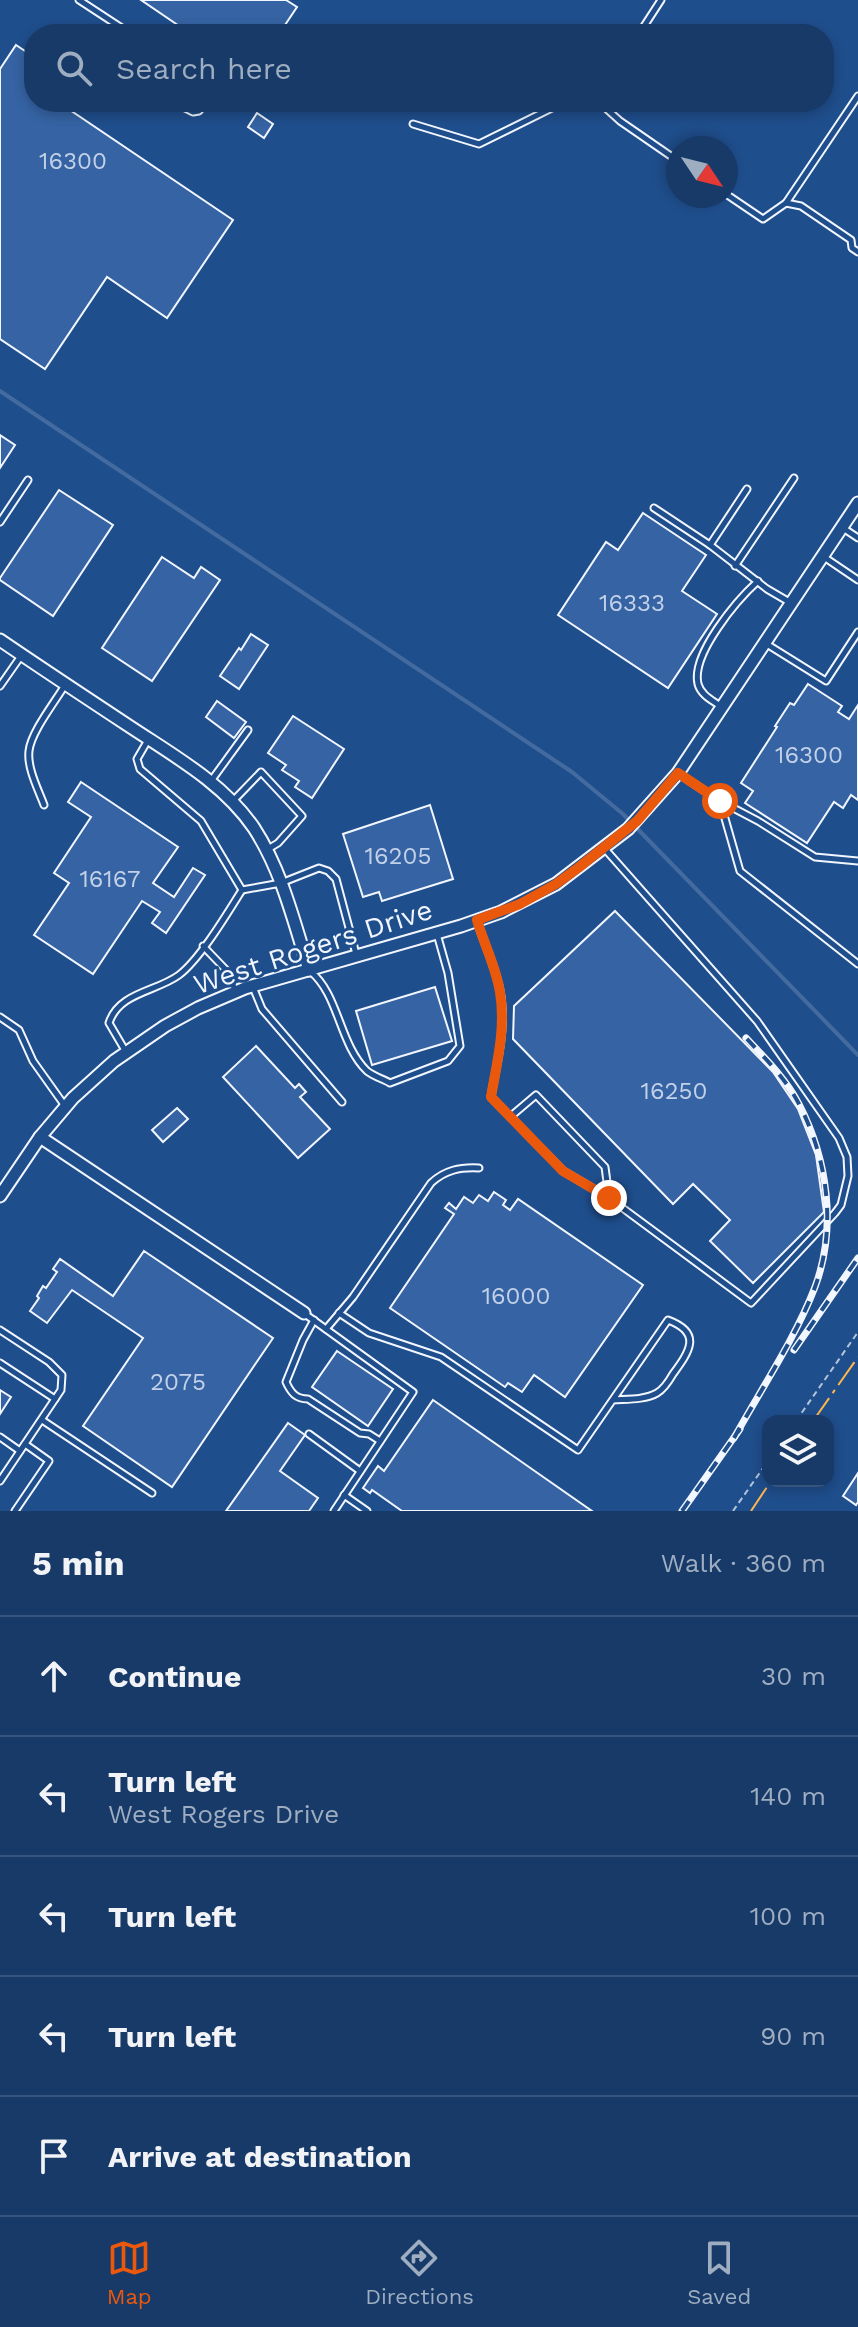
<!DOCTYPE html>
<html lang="en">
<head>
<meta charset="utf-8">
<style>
  :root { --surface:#173a69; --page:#20416f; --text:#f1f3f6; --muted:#9eadc0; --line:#36547d; --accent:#ea580c }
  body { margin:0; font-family:"Work Sans",sans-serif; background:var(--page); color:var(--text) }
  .controls { position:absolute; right:24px; bottom:24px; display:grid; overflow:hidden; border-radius:16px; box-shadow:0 4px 12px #0003 }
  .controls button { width:72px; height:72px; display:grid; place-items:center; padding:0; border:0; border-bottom:2px solid var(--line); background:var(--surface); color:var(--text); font:40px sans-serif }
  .compass { position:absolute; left:666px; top:136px; width:72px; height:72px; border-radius:50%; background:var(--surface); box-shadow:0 4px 12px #0003; rotate:125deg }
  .stop { position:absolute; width:24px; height:24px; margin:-18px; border:6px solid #ea580c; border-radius:50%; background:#fff }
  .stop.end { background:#ea580c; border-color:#fff; box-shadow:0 2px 8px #0008 }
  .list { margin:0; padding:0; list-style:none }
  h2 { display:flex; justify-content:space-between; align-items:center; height:104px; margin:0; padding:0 32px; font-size:34px }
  h2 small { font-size:26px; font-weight:400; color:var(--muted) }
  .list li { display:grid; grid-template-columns:52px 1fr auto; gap:24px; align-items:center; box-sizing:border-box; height:120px; padding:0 32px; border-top:2px solid var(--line) }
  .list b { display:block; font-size:30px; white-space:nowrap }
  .list p { margin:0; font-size:26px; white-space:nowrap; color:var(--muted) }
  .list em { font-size:26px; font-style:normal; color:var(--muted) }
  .icon { flex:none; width:44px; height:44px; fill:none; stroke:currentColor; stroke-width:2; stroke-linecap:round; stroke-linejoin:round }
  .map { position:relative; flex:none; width:858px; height:1511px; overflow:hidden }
  .search { position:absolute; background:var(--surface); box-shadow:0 4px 12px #0003; left:24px; right:24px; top:24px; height:88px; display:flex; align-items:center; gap:20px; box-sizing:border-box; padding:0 28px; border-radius:32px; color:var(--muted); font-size:30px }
  .sheet { height:704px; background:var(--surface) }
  nav { display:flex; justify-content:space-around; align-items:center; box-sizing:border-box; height:112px; border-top:2px solid var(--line); background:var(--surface); font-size:22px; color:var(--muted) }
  nav a { display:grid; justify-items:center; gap:4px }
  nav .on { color:var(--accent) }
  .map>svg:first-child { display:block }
</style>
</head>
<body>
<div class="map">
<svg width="858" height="1511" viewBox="0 0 858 1511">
  <rect width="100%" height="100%" fill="#1f4e8c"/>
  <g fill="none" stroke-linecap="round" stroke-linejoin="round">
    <path stroke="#446ba0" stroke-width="4" d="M0,391L572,772L623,814L858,1055"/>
  </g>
  <g fill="#3563a3" stroke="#f2f6ff" stroke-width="2">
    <path d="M141,0H286L297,7L279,34H191Z"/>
    <path d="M16,45L34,57V102H58L233,220L167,318L107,277L45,369L0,339V69Z"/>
    <path d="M257,113L273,124L264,138L248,127Z"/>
    <path d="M0,435L15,445L0,468Z"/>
    <path d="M59,490L113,525L53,616L0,580V578Z"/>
    <path d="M643,513L706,555L682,591L717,614L668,688L558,615L606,542L618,550Z"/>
    <path d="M162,557L194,578L201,567L220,580L152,681L102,648Z"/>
    <path d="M251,634L268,645L239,689L220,676L239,648L241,650Z"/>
    <path d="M808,684L842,706L838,712L849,719L858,705V800L851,795L843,808L834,802L807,843L745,803L753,791L741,783L777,727L775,726L790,703L794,705Z"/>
    <path d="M217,701L246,722L234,738L206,717Z"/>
    <path d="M293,716L344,749L312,798L295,787L299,781L282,770L286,765L268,753Z"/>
    <path d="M81,782L178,847L153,883L174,897L193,868L205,875L166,933L152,923L160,912L142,901L93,974L34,935L69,883L54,873L91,817L68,802Z"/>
    <path d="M430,805L453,879L382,901L379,892L363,897L343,834Z"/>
    <path d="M615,911L773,1072L798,1109L816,1155L824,1212L753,1283L710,1241L730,1220L693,1184L673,1204L513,1039L514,1006Z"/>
    <path d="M435,987L452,1041L372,1065L356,1011Z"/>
    <path d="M256,1046L295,1088L299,1084L306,1092L300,1097L330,1129L298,1158L223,1077Z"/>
    <path d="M177,1108L188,1119L163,1142L152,1130Z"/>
    <path d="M494,1192L506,1200L503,1205L510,1210L518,1199L643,1285L565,1397L534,1375L522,1392L508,1383L505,1387L390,1308L454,1214L445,1208L449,1203L456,1209L464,1197L473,1203L479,1195L488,1201Z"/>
    <path d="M144,1251L273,1338L172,1487L83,1426L143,1338L72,1290L47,1323L30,1311L39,1298L37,1296L43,1286L46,1288L57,1272L53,1269L60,1259L113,1296Z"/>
    <path d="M337,1351L393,1389L368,1426L312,1387Z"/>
    <path d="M0,1390L11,1397L0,1414Z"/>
    <path d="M433,1400L592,1511H402L372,1490L370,1493L363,1488L378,1466L384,1471Z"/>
    <path d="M288,1423L305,1435L280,1471L318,1498L309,1511H226Z"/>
    <path d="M858,1473V1502L856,1505L843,1496Z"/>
  </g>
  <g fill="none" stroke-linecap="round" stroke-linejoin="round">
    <g stroke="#f2f6ff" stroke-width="9">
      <g id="lane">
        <path d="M79,0L131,34"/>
        <path d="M639,34L661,0"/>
        <path d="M173,102L193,112L199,111L206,102"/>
        <path d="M599,102L620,121L678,161"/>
        <path d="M413,124L479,144L564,102"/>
        <path d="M726,194L763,219L786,203L801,206L851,240L852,248L858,252"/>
        <path d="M786,203L858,96"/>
        <path d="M654,508L710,545L767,589L791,603"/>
        <path d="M0,522L28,480"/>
        <path d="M843,528L858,538"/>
        <path d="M710,545L747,489"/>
        <path d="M824,557L858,580"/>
        <path d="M735,566L794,478"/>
        <path d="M765,643L826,681L858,632"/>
        <path d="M0,686L21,656"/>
        <path d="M720,706C712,700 701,695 698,684C691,654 737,600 758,581"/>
        <path d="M679,774L720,801L758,821L815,857L858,861"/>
        <path d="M211,781L248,730"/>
        <path d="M233,801L261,772L302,816L278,843L268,849"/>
        <path d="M720,801L740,871L858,964"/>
        <path d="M44,805C38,789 27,768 29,751C31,732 55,702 65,685"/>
        <path d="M242,890L281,883L319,868L328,871L336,879L356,954"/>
        <path d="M477,921C484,943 494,964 499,986C508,1024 497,1061 491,1097L563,1171L609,1198L751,1303L835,1213L841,1205L848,1176L847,1157L839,1138L757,1021L605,849"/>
        <path d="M203,946L228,972L235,990"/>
        <path d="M310,971C339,994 339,1044 367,1071C373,1076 383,1079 390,1083L448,1061L460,1046L448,973L437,934"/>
        <path d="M253,987L262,1009L342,1102"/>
        <path d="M0,1017L19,1030L33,1061L65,1106"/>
        <path d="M126,1052L109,1023C119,992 156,992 179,975C200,959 227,914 242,890L201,821L140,769L137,759L148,740"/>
        <path d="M510,1117L536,1095L605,1167L609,1197"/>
        <path d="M339,1313L369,1333L441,1357L578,1450L668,1320C703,1333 689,1352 673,1374C669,1381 664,1389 657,1393C645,1400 626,1399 613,1400"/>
        <path d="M305,1314L413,1392L334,1511"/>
        <path d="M314,1320L303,1340L286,1382C291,1393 296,1399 308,1399L360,1433L369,1434L380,1441"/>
        <path d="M326,1329L353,1297L431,1183C445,1170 460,1167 479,1168"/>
        <path d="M0,1330L49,1362L62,1375L61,1390L0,1481"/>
        <path d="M0,1363L55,1399"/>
        <path d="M42,1420L152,1493"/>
        <path d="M309,1434L360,1471"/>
        <path d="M0,1437L20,1451"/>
        <path d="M344,1495L367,1511"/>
        <path d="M15,1511L49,1461L25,1444"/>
      </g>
    </g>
    <g stroke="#f2f6ff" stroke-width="15">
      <g id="street">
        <path d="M0,640C44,670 88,699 132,728C176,757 224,784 254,828C282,871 294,922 309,970"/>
        <path d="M40,1137L304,1313"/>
        <path d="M0,1196L40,1137L73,1098L114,1061L165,1026L198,1008L245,988L461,926L501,912L556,884L628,829L678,773L858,503"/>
      </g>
    </g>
    <g stroke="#b3c4dc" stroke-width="2" stroke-dasharray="6 4" stroke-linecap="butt">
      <path d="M796,1421L858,1332"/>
      <path d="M733,1511L768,1461"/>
    </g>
    <use href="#lane" stroke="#1f4e8c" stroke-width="5"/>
    <use href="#street" stroke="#1f4e8c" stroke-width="11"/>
    <g stroke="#f2f6ff" stroke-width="7">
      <g id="rail">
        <path d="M794,1350L858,1258"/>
        <path d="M734,1438C760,1391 796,1337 815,1287C837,1228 828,1160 799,1104C786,1079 765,1058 746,1038"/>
        <path d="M682,1511L740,1429"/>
      </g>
    </g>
    <use href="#rail" stroke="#1f4e8c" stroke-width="4" stroke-dasharray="12" stroke-linecap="butt"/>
    <g stroke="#ffb74d" stroke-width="2" stroke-dasharray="28 6 4 6" stroke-linecap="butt">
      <path d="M813,1421L858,1357"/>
      <path d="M751,1511L771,1481"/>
    </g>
  </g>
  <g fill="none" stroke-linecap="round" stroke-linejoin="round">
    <path stroke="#ea580c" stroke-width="10" d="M609,1198L563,1171L491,1097C497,1062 506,1028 500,992C496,967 484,944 477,920L520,904L556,884L578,868L637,821L678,773L720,801"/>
  </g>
  <g text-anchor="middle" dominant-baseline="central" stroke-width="6" stroke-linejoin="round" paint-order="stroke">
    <g font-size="24" fill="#c3d1e8">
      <text x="73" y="161">16300</text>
      <text x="632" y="603">16333</text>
      <text x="809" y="755">16300</text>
      <text x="398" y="856">16205</text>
      <text x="110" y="879">16167</text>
      <text x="674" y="1091">16250</text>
      <text x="516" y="1296">16000</text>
      <text x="178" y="1382">2075</text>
    </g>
    <g font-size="28" fill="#f2f6ff" stroke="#1f4e8c">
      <text transform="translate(313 947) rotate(-18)">West Rogers Drive</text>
    </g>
  </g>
</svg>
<div class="controls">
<button><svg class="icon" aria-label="layers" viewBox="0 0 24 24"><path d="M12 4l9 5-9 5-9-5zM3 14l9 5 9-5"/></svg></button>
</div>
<svg class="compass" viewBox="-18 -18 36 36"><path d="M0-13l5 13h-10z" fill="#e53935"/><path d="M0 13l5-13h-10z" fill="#9eadc0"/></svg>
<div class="stop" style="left:720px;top:801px"></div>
<div class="stop end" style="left:609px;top:1198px"></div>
<div class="search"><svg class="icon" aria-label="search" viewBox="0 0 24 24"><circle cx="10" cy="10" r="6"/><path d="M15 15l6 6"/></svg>Search here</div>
</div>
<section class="sheet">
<h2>5 min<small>Walk · 360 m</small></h2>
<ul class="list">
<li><svg class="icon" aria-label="ahead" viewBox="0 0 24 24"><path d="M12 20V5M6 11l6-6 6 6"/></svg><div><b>Continue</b></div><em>30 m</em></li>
<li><svg class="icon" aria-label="left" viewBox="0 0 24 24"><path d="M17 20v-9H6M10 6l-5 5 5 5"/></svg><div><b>Turn left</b><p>West Rogers Drive</p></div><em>140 m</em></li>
<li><svg class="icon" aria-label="left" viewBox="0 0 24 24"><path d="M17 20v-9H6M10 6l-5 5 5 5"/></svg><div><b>Turn left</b></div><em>100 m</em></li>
<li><svg class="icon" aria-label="left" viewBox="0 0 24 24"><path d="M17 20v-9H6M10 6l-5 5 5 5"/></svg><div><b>Turn left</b></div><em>90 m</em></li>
<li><svg class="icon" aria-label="arrive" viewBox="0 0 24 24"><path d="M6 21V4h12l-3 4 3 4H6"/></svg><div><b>Arrive at destination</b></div></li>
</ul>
</section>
<nav>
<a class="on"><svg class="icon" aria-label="map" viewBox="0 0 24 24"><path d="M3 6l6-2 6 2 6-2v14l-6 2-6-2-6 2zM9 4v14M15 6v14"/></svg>Map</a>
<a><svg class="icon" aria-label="directions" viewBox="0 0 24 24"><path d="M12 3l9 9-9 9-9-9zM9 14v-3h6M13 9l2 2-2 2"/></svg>Directions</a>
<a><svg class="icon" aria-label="saved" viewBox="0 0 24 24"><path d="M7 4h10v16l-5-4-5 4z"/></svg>Saved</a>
</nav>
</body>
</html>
